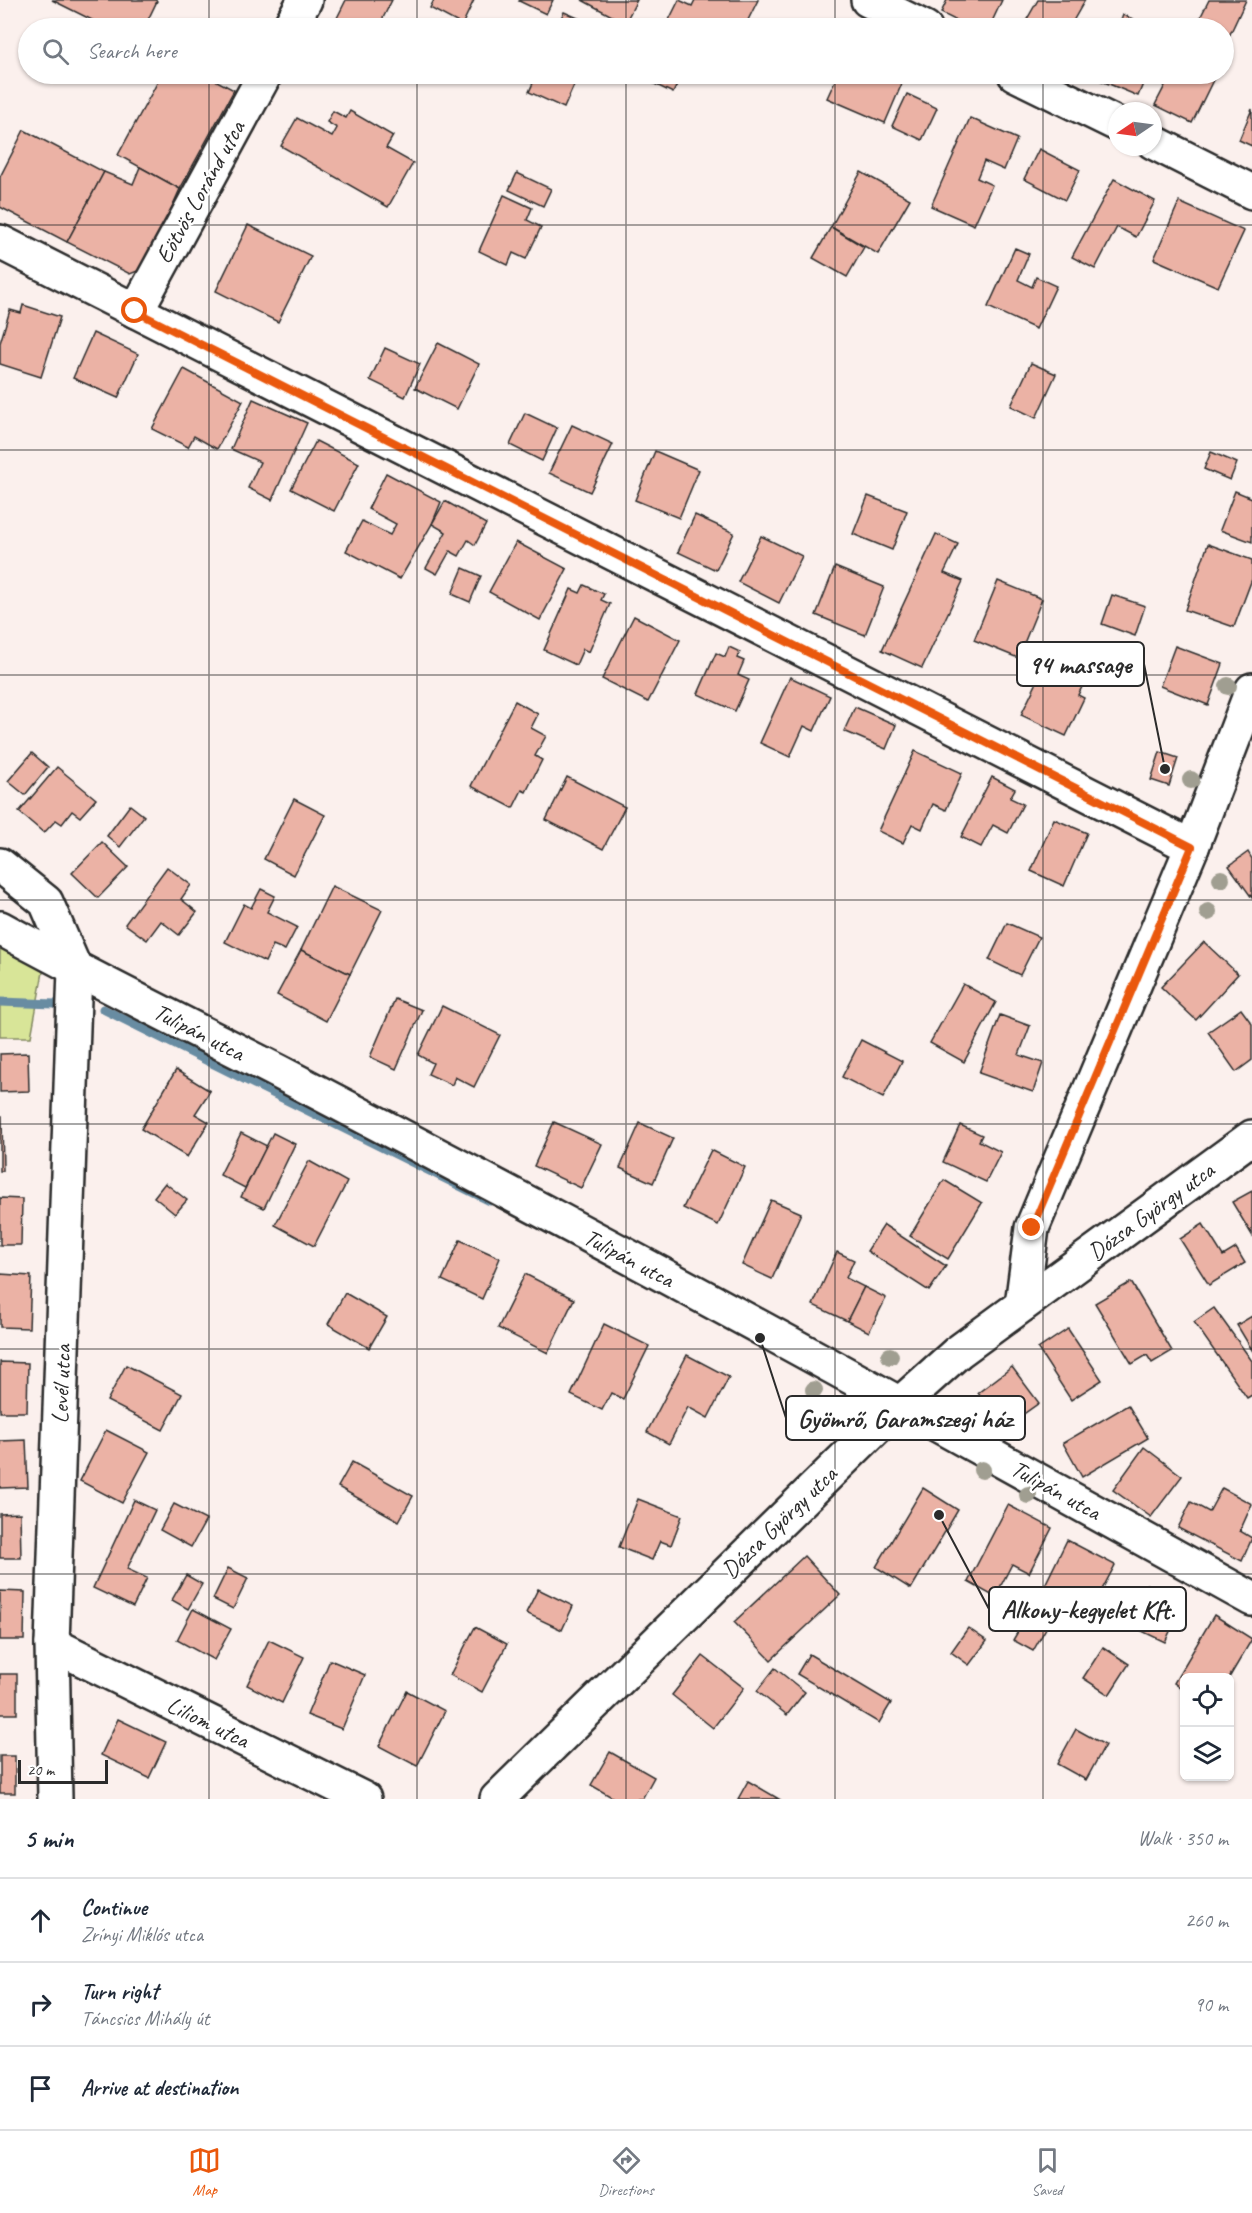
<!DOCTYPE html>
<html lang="en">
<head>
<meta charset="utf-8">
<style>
  :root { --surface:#fff; --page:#f2f2f3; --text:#1f2937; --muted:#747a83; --line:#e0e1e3; --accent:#ea580c }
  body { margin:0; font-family:Caveat,sans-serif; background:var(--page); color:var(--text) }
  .controls { position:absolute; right:18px; bottom:18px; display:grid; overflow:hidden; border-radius:9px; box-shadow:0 2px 4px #0004 }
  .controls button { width:54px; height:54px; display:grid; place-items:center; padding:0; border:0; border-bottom:2px solid var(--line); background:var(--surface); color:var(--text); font:30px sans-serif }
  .compass { position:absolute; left:1108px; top:102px; width:54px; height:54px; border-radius:50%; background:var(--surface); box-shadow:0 2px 4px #0004; rotate:257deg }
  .scale { position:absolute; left:18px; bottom:15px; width:90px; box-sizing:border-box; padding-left:6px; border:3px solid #2b2b2b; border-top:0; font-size:16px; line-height:21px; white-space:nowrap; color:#2b2b2b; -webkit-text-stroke:4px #fff; paint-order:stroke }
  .stop { position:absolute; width:18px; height:18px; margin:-14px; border:4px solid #ea580c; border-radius:50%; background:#fff }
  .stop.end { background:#ea580c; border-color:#fff; box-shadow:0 2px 6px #0008 }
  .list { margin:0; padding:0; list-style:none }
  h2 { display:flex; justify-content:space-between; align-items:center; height:78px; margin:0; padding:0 24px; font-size:26px }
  h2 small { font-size:20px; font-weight:400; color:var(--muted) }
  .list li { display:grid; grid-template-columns:39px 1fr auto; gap:18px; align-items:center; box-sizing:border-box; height:84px; padding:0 24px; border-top:2px solid var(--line) }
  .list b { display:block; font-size:22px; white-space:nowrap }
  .list p { margin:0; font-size:20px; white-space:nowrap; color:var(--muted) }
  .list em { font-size:20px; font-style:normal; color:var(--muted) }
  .icon { flex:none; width:33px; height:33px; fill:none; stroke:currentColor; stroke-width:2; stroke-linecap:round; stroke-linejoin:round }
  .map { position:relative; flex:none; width:1252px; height:1799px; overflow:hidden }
  .search { position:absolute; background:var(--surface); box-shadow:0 2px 4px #0004; left:18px; right:18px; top:18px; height:66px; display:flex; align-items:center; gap:15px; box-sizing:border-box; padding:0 21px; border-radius:33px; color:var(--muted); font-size:22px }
  .sheet { height:330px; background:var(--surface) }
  nav { display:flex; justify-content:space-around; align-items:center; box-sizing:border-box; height:84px; border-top:2px solid var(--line); background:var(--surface); font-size:16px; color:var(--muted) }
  nav a { display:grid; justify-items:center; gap:3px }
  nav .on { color:var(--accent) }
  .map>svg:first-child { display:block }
</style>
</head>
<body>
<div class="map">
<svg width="1252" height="1799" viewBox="0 0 1252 1799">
  <rect width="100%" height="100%" fill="#fbf0ed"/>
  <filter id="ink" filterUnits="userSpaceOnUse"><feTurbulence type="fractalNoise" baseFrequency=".0167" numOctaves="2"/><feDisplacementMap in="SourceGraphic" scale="12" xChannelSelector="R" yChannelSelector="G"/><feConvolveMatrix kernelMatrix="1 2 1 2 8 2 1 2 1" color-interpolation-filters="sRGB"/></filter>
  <g filter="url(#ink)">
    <path fill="#d8e598" stroke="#828862" stroke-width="1.5" d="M0,925L31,936L43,972L31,1037H0Z"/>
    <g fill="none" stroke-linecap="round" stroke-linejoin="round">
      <g stroke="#688ca2" stroke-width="9">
        <path d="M0,1002L55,1004"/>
        <path d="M103,1009L490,1201"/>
      </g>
    </g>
    <g fill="#ebb2a5" stroke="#2b2b2b" stroke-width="1.5">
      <path d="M52,0H155L157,1L144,28H108Z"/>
      <path d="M346,0H392L378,28H332Z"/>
      <path d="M434,0H474L462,25L430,8Z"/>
      <path d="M520,0H553L546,14L519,1Z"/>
      <path d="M582,0H637L625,23Z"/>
      <path d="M679,0L692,6L695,0H758L744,28H672L666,26Z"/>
      <path d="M947,0H1002L989,28H971L941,13Z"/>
      <path d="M1038,0H1085L1069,28H1022Z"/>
      <path d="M1209,0H1246L1224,47V28H1195Z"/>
      <path d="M564,12L599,27V28H556Z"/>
      <path d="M1123,15L1155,28H1118Z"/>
      <path d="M162,74H204L234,90L180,189L118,155Z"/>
      <path d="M337,74H357L353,81Z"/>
      <path d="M537,74H579L564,108L529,92Z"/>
      <path d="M652,74H682L673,93L648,81Z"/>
      <path d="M838,74H885L903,81L885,123L827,98Z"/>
      <path d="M1099,74H1147L1138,96L1097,79Z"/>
      <path d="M1171,74H1216L1192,123L1155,105Z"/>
      <path d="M907,94L937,108L922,140L892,126Z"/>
      <path d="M1252,109V146L1239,140Z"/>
      <path d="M333,111L346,118L350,111L393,136L386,148L413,163L388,207L281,146L297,118L332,137L337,128L327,122Z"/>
      <path d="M970,118L1017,139L1004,170L984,161L977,178L992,185L974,225L931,206Z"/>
      <path d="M24,130L104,172L67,242L0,207V177Z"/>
      <path d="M1039,149L1080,170L1065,200L1024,179Z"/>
      <path d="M140,167L180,189L145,268L130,274L67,242L104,172L133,184Z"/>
      <path d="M861,172L910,199L878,254L831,227Z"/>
      <path d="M517,173L551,189L543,206L509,190Z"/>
      <path d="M1114,179L1155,201L1136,237L1117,227L1095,269L1072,257Z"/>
      <path d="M504,195L532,208L527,220L541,227L526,259L513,253L508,265L479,251Z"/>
      <path d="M1179,202L1244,231L1218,287L1154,259Z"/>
      <path d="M248,225L311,256L278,322L216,291Z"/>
      <path d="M831,227L864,247L847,277L813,258Z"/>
      <path d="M1015,248L1029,254L1018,280L1032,287L1036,277L1056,286L1036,329L988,307Z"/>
      <path d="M23,305L60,317L41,377L0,364V343L10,310L21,313Z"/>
      <path d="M93,333L138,354L118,398L73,378Z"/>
      <path d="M438,343L479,364L457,409L415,388Z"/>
      <path d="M385,348L420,364L405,397L370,380Z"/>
      <path d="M1031,363L1056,374L1036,418L1011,406Z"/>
      <path d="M184,369L243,401L217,449L194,436L188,447L152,429Z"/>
      <path d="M253,399L307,423L272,500L248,488L260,462L231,449Z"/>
      <path d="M525,413L557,428L542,461L510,445Z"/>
      <path d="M572,425L613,444L590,492L549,473Z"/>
      <path d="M316,441L359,463L334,511L291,489Z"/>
      <path d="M655,451L699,470L679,518L635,500Z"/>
      <path d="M1211,452L1237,463L1230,480L1204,469Z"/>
      <path d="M386,473L441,502L432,524L400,579L346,551L362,521L390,535L396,524L368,509Z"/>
      <path d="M1235,491L1252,498V542L1220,530Z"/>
      <path d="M868,496L907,511L892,550L853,534Z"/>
      <path d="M445,501L486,524L475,545L468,540L459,556L450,551L437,574L426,568L446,532L432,524Z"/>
      <path d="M695,515L734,533L716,570L678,552Z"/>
      <path d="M936,534L958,544L944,573L963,581L922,668L882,650Z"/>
      <path d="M761,536L802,556L779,603L738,582Z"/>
      <path d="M516,542L567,569L540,620L489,592Z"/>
      <path d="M1208,544L1252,560V579L1234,627L1185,610Z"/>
      <path d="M835,567L884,587L865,635L816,615Z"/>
      <path d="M463,568L481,576L470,602L452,594Z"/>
      <path d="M998,581L1042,599L1018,658L974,640Z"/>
      <path d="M584,585L604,594L601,600L610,604L589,652L583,649L576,665L544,650L571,589L580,593Z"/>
      <path d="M1112,595L1145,606L1135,636L1102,624Z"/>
      <path d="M634,616L680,640L648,702L602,679Z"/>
      <path d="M1175,646L1223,664L1208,705L1160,686Z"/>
      <path d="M729,647L740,652L737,658L744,661L738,675L749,680L735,711L698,694L716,653L725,657Z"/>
      <path d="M1048,660L1086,679L1078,695L1084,698L1066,736L1021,715Z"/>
      <path d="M790,677L830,696L814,731L804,726L790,757L760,743Z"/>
      <path d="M515,701L538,714L531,728L546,736L535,756L542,760L526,792L522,790L513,808L471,786Z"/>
      <path d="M855,707L896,725L886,749L844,731Z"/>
      <path d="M915,751L962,773L946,810L933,804L922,829L912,824L903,843L878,831Z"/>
      <path d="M1160,752L1178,758L1169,786L1151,780Z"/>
      <path d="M32,753L48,767L25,795L8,781Z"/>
      <path d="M57,767L96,799L80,817L72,811L62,824L56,820L44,833L19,812Z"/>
      <path d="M567,777L625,807L603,849L546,820Z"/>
      <path d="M992,777L1015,789L1010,798L1023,804L1008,833L993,825L981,847L961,837Z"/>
      <path d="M294,799L325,815L294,875L264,859Z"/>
      <path d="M130,805L144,816L120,847L107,836Z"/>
      <path d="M1054,819L1087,833L1064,886L1031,871Z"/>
      <path d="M102,842L128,867L98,898L72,873Z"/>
      <path d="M1248,852L1252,859V898L1229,866Z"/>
      <path d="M167,867L191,885L181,899L197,912L179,935L161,921L147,940L125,924Z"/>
      <path d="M332,886L382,910L350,974L301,950Z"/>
      <path d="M261,889L275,896L267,912L297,927L285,950L273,945L265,962L225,942L244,904L251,908Z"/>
      <path d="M1007,923L1039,937L1020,975L989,960Z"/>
      <path d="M1204,942L1238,974L1196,1020L1161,987Z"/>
      <path d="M301,950L350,974L326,1021L277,995Z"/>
      <path d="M963,984L996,1002L964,1062L930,1043Z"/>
      <path d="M395,999L422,1010L396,1069L370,1057Z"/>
      <path d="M442,1006L500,1035L474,1087L455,1077L452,1085L428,1074L433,1063L418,1055Z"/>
      <path d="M1241,1009L1252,1024V1060L1236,1072L1208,1032Z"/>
      <path d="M1000,1015L1030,1026L1019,1055L1043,1063L1033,1092L979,1073Z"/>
      <path d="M861,1040L902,1061L883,1098L842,1077Z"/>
      <path d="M28,1053L29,1091L0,1092V1054Z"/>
      <path d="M176,1070L210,1091L195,1114L209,1122L187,1157L141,1129Z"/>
      <path d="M0,1116H2L3,1171H0Z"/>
      <path d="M554,1122L602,1144L581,1188L534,1166Z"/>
      <path d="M640,1123L673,1138L653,1183L620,1168Z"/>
      <path d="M960,1125L982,1135L979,1141L1001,1152L986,1182L943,1162Z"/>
      <path d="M241,1133L267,1146L245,1188L220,1175Z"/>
      <path d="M273,1133L295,1144L264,1208L241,1197Z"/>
      <path d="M711,1150L745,1167L718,1225L683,1208Z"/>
      <path d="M309,1161L347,1182L314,1246L275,1225Z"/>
      <path d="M944,1180L982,1203L948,1259L910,1236Z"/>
      <path d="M165,1183L187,1200L175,1214L154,1197Z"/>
      <path d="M1252,1191V1235L1232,1202Z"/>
      <path d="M0,1198L22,1199L21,1245H0Z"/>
      <path d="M771,1200L801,1213L772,1279L742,1265Z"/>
      <path d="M1203,1224L1223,1256L1236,1248L1245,1263L1209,1285L1180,1239Z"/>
      <path d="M884,1225L946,1266L929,1291L867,1251Z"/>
      <path d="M460,1240L500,1258L482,1299L442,1280Z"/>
      <path d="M837,1252L854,1260L846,1278L864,1287L847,1321L813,1305Z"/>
      <path d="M0,1274L31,1276L29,1328L0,1327Z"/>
      <path d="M525,1274L574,1299L548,1353L498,1328Z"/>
      <path d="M1131,1282L1172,1351L1152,1363L1147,1355L1132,1364L1095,1303Z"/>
      <path d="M864,1287L886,1298L869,1332L847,1321Z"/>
      <path d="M345,1293L387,1317L369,1348L328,1324Z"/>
      <path d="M1214,1308L1252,1361V1395L1247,1398L1194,1322Z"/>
      <path d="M1252,1316V1350L1237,1325Z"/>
      <path d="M604,1324L649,1346L623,1399L611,1393L602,1410L571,1395Z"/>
      <path d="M1068,1329L1102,1380L1071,1400L1038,1349Z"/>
      <path d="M687,1355L729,1377L708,1418L688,1407L669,1444L647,1432Z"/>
      <path d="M0,1362L28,1363L27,1412H0Z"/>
      <path d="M126,1365L182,1394L163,1430L107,1401Z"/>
      <path d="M1012,1367L1039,1403L1004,1428L978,1393Z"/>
      <path d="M1128,1405L1148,1438L1082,1477L1063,1443Z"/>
      <path d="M106,1430L149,1452L122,1503L80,1481Z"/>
      <path d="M26,1440L28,1487L0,1488V1441Z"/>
      <path d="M1144,1447L1182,1476L1151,1517L1113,1490Z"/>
      <path d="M352,1462L413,1496L399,1521L338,1487Z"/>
      <path d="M923,1488L958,1510L911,1589L876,1567Z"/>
      <path d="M1222,1488L1252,1504L1240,1531L1252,1538L1242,1561L1178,1528L1191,1502L1209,1512Z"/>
      <path d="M638,1499L682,1516L671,1545L660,1541L652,1560L619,1547Z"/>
      <path d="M134,1500L155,1510L127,1569L147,1578L133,1607L93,1588Z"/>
      <path d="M174,1504L206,1520L191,1547L160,1530Z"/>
      <path d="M1008,1505L1052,1528L1029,1573L1012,1564L995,1597L968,1582Z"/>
      <path d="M20,1513L21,1558H0V1514Z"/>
      <path d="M1067,1540L1115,1565L1089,1614L1043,1589Z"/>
      <path d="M804,1556L840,1595L771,1660L734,1622Z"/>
      <path d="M228,1568L248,1578L233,1609L213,1599Z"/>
      <path d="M186,1575L202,1584L188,1609L172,1600Z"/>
      <path d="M1147,1584L1184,1602L1165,1642L1127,1624Z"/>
      <path d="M538,1589L573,1606L562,1630L526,1613Z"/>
      <path d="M1043,1589L1062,1600L1033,1651L1013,1640Z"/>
      <path d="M0,1591L25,1592L24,1640H0Z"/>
      <path d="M193,1609L231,1629L214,1660L177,1640Z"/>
      <path d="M1214,1615L1252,1639L1229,1678H1184V1690L1174,1683Z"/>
      <path d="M475,1627L507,1644L482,1692L450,1675Z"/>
      <path d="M968,1628L987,1641L969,1665L951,1652Z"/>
      <path d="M269,1640L304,1657L282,1703L247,1685Z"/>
      <path d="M1103,1647L1129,1664L1109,1695L1083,1678Z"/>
      <path d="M809,1654L891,1703L879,1723L797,1674Z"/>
      <path d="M703,1656L744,1688L713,1728L672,1695Z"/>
      <path d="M330,1660L365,1675L342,1729L307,1715Z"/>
      <path d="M775,1668L805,1692L787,1715L757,1691Z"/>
      <rect x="0" y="1674" width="17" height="40"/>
      <path d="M407,1691L445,1711L417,1766L379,1746Z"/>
      <path d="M118,1719L166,1742L149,1778L101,1755Z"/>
      <path d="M1076,1729L1105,1745L1086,1780L1057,1764Z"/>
      <path d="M610,1752L654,1777L642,1799H615L591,1785Z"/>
      <rect x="0" y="1756" width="15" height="37"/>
      <path d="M748,1781L779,1799H738Z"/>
    </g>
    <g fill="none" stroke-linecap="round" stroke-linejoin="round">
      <g stroke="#2b2b2b" stroke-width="38">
        <g id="street">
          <path d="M868,0L925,28"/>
          <path d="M289,28L305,0"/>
          <path d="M1015,74L1117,124"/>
          <path d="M1153,142L1252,192"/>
          <path d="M0,242L1192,847"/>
          <path d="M136,311L265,74"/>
          <path d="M0,865L46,902L75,969L52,1644L55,1799"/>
          <path d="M900,1404L1252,1599"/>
          <path d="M52,1644L364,1799"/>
        </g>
      </g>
      <g stroke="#2b2b2b" stroke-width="38">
        <g id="secondary">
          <path d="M0,928C91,978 185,1024 277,1071C486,1180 694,1290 900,1404"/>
          <path d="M1022,1305L1032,1228L1192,847L1252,690"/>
          <path d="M497,1799L900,1404L958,1352L1252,1137"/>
        </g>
      </g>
      <use href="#street" stroke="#fff" stroke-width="33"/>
      <use href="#secondary" stroke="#fff" stroke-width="33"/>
    </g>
    <g fill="#a09e91">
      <circle cx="1228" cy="686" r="9"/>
      <circle cx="1191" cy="780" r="9"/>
      <circle cx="1221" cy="879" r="9"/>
      <circle cx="1208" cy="912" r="9"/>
      <circle cx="890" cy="1356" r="9"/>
      <circle cx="814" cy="1390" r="9"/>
      <circle cx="982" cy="1470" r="9"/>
      <circle cx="1028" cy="1495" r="9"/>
    </g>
  </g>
  <g fill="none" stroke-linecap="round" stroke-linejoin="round" filter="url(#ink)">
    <path stroke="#ea580c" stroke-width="8" d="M135,311L1192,847L1032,1228"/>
  </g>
  <path fill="none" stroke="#2b2b2b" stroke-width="1.5" stroke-opacity="0.55" d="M209,0V28M417,0V28M626,0V28M835,0V28M1043,0V28M209,74V1799M417,74V1799M626,74V1799M835,74V1799M1043,74V1799M0,225H1252M0,450H1252M0,675H1252M0,900H1252M0,1124H1252M0,1349H1252M0,1574H1252"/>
  <g text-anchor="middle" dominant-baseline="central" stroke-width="5" stroke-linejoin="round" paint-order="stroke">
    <g font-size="24" fill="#2b2b2b" stroke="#fff">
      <text transform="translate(200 192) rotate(-61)">Eötvös Loránd utca</text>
      <text transform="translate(199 1032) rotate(27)">Tulipán utca</text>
      <text transform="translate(1151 1211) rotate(-36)">Dózsa György utca</text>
      <text transform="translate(629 1258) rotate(28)">Tulipán utca</text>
      <text transform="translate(61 1384) rotate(-88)">Levél utca</text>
      <text transform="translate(1056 1490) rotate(29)">Tulipán utca</text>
      <text transform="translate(779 1522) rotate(-44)">Dózsa György utca</text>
      <text transform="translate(208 1722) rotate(26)">Liliom utca</text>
    </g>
  </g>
  <path fill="none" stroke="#2b2b2b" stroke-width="2" d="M1165 769L1144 664M760 1338L786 1418M939 1515L989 1609"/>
  <g fill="#2b2b2b" stroke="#fff" stroke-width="2">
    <circle cx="1165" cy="769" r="6"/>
    <circle cx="760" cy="1338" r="6"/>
    <circle cx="939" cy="1515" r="6"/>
  </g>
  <g fill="#fff" stroke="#2b2b2b" stroke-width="2">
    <rect x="1017" y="642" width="127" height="44" rx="6"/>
    <rect x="786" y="1396" width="239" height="44" rx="6"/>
    <rect x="989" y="1587" width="197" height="44" rx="6"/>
  </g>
  <g font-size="26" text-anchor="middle" font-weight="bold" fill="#2b2b2b">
    <text x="1080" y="673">94 massage</text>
    <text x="905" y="1427">Gyömrő, Garamszegi ház</text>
    <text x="1088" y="1618">Alkony-kegyelet Kft.</text>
  </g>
</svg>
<div class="controls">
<button><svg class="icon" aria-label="locate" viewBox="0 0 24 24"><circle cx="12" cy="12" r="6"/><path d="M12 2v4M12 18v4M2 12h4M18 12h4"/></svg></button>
<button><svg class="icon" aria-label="layers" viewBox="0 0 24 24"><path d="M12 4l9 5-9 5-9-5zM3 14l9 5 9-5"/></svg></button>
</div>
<svg class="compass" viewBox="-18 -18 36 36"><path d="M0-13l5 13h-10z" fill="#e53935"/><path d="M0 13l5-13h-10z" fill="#747a83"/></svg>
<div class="scale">20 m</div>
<div class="stop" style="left:135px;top:311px"></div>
<div class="stop end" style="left:1032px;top:1228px"></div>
<div class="search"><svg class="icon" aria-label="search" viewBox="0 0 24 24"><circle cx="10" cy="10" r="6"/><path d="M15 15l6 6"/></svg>Search here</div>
</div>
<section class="sheet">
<h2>5 min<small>Walk · 350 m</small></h2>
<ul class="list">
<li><svg class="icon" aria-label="ahead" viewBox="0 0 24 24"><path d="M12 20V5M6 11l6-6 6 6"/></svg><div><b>Continue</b><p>Zrínyi Miklós utca</p></div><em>260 m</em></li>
<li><svg class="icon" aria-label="right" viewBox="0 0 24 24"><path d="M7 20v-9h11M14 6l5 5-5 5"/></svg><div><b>Turn right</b><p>Táncsics Mihály út</p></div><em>90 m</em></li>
<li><svg class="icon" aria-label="arrive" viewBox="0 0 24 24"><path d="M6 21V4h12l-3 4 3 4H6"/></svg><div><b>Arrive at destination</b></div></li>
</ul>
</section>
<nav>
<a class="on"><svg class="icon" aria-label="map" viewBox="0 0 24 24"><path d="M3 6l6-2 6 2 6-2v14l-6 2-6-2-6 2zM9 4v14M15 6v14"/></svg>Map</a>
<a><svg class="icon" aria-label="directions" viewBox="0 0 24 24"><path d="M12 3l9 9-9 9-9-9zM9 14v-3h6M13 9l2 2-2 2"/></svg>Directions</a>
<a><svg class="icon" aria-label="saved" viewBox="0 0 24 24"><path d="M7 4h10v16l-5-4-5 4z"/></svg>Saved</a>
</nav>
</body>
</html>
